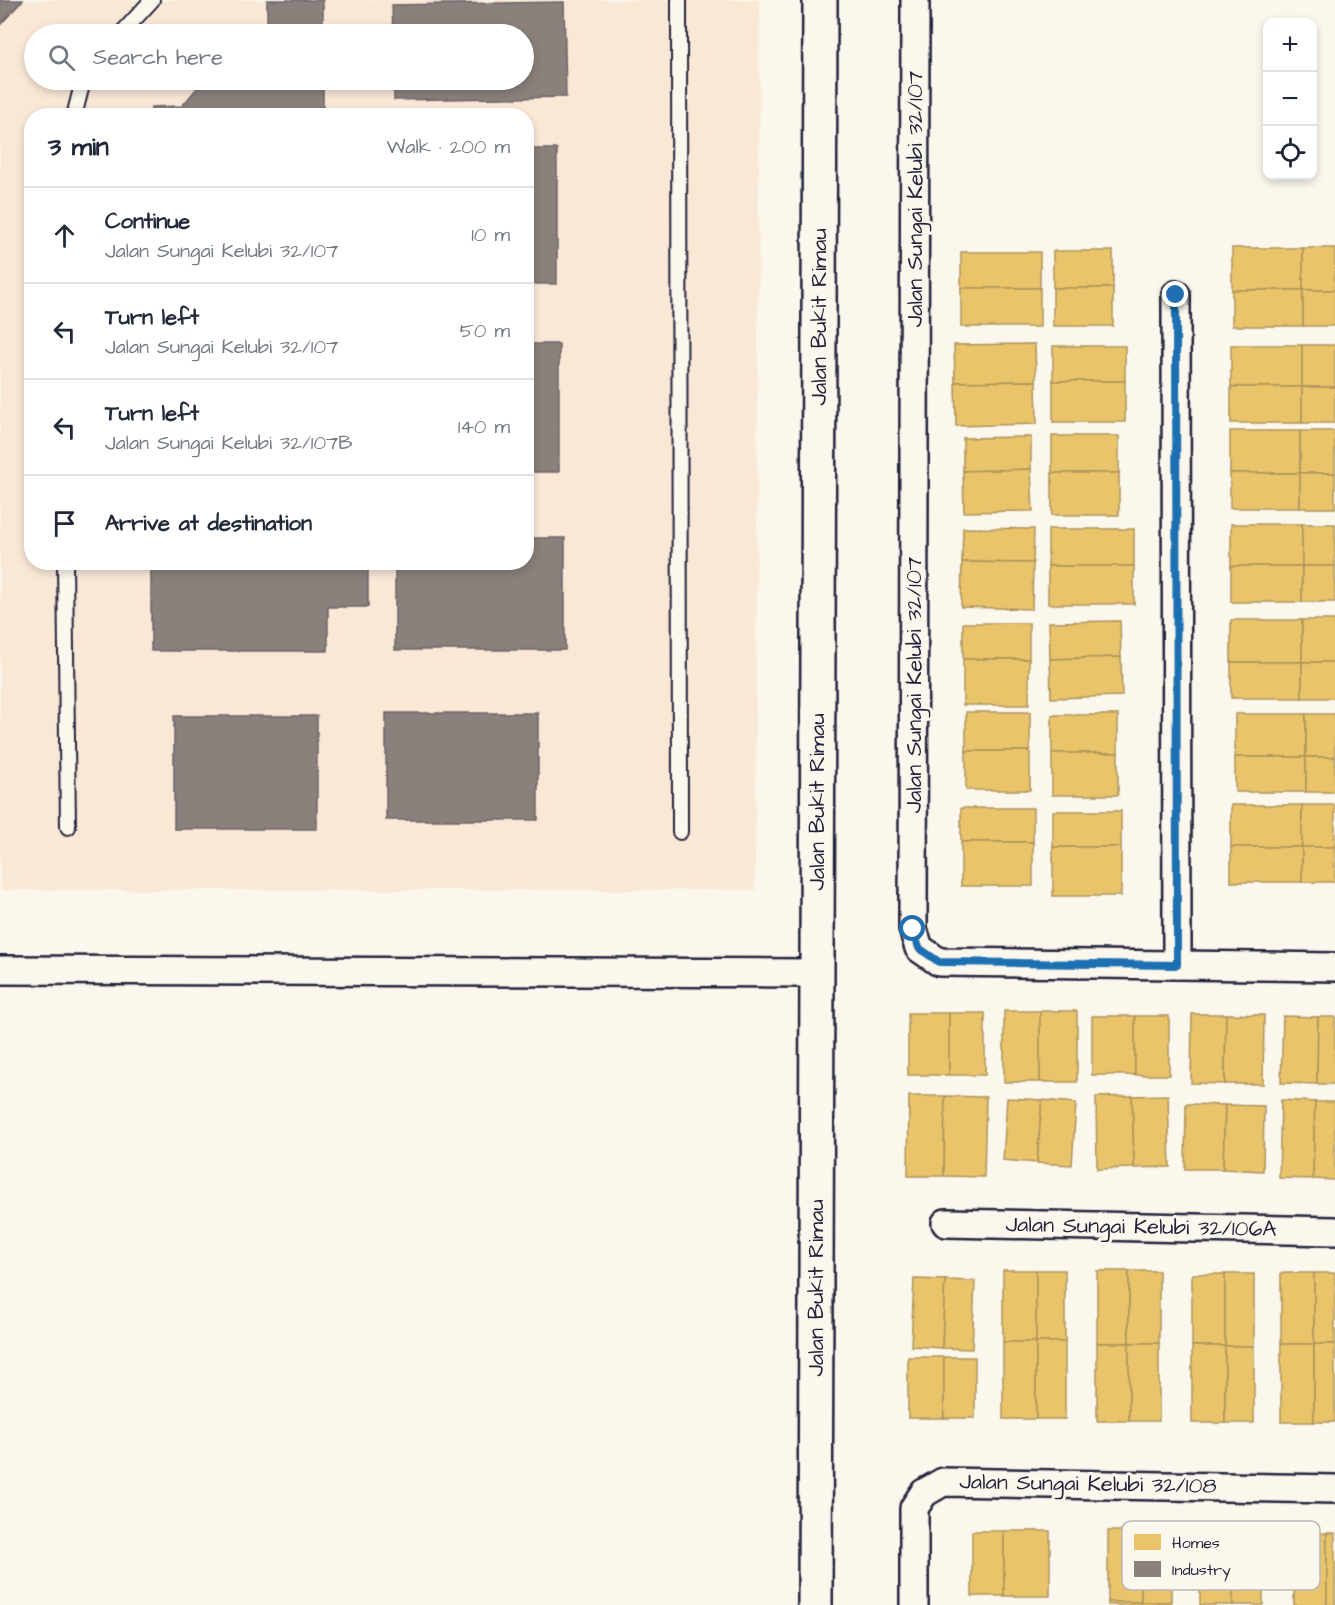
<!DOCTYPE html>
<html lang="en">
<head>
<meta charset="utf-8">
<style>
  :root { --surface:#fff; --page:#f6f6f7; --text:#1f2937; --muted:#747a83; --line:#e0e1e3 }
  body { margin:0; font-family:"Architects Daughter",sans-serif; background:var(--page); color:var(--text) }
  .controls { position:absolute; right:18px; top:18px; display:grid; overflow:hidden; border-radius:12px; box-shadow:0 3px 9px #0003 }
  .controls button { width:54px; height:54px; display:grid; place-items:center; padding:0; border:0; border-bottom:2px solid var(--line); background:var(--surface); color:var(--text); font:30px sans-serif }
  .stop { position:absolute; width:18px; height:18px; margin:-14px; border:4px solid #1f6fb2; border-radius:50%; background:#fff }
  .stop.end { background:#1f6fb2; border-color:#fff; box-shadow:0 2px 6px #0008 }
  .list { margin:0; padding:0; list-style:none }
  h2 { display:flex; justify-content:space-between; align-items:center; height:78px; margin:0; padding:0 24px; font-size:26px }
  h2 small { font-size:20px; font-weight:400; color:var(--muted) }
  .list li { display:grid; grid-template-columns:39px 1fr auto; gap:18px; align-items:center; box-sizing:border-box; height:96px; padding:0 24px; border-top:2px solid var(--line) }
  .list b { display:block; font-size:22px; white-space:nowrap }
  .list p { margin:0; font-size:20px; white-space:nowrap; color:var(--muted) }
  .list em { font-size:20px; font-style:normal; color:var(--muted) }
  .icon { flex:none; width:33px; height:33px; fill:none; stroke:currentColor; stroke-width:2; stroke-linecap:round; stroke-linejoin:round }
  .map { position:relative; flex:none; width:1335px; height:1605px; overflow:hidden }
  .search { position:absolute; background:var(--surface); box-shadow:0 3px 9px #0003; left:24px; top:24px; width:510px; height:66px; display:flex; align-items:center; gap:15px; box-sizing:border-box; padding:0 21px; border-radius:33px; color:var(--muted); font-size:22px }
  .panel { position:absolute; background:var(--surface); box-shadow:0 3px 9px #0003; left:24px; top:108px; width:510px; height:462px; border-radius:24px }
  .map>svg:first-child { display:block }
</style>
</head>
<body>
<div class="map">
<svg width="1335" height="1605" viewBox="0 0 1335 1605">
  <rect width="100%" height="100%" fill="#fbf7ec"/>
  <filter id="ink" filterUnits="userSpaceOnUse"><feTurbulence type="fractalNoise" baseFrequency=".0167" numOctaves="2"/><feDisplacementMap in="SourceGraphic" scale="12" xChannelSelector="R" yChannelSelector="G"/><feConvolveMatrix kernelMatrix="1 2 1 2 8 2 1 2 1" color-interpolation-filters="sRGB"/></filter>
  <g filter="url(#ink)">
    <path fill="#fae8d7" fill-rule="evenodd" d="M0,0H760L755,890H0ZM34,34H524V80H34ZM32,116H526V562H32Z"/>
    <g fill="#e9c46a" stroke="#ad935c" stroke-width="1.5">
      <rect x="1232" y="248" width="71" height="42"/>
      <rect x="1303" y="248" width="32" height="42"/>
      <rect x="1053" y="251" width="60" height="37"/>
      <rect x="961" y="252" width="79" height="36"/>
      <rect x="961" y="288" width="79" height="39"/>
      <rect x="1053" y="288" width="60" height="38"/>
      <rect x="1232" y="290" width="71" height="36"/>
      <rect x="1303" y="290" width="32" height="36"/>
      <path d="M1035,344L1036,381L955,382L954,345Z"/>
      <rect x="1231" y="345" width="71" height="42"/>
      <rect x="1302" y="345" width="33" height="42"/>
      <rect x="1053" y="346" width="72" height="35"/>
      <path d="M1036,381L1037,424L956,426L955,382Z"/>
      <rect x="1053" y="381" width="72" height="41"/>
      <rect x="1231" y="387" width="71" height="36"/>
      <rect x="1302" y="387" width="33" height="36"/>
      <rect x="1230" y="431" width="70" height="42"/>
      <rect x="1300" y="431" width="35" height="42"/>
      <rect x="1052" y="436" width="67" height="37"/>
      <path d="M1031,437V469L963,471V438Z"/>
      <path d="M1031,469L1033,511L964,512L963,471Z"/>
      <rect x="1052" y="473" width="67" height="42"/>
      <rect x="1230" y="473" width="70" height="35"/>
      <rect x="1300" y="473" width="35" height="35"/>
      <rect x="1231" y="524" width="71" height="42"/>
      <rect x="1302" y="524" width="33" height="42"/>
      <path d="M963,528L1034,529L1033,563L962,562Z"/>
      <rect x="1048" y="529" width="86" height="37"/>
      <path d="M962,562L1033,563L1032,609L961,607Z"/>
      <rect x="1048" y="566" width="86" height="38"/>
      <rect x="1231" y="566" width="71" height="36"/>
      <rect x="1302" y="566" width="33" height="36"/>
      <rect x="1231" y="620" width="71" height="42"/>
      <rect x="1302" y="620" width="33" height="42"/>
      <path d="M1120,621L1121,657L1050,659L1049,622Z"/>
      <rect x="963" y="623" width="66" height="36"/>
      <path d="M1121,657L1122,696L1051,698L1050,659Z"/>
      <rect x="963" y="659" width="66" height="46"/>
      <rect x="1231" y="662" width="71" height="36"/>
      <rect x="1302" y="662" width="33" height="36"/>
      <rect x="966" y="712" width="64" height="39"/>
      <rect x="1235" y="714" width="71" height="43"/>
      <rect x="1306" y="714" width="29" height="43"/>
      <rect x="1052" y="715" width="66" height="38"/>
      <rect x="966" y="751" width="64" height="39"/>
      <rect x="1052" y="753" width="66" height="42"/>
      <rect x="1235" y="757" width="71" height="35"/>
      <rect x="1306" y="757" width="29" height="35"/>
      <rect x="1231" y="805" width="71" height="42"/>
      <rect x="1302" y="805" width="33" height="42"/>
      <rect x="961" y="808" width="72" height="34"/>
      <rect x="1053" y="811" width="68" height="36"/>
      <rect x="961" y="842" width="72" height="44"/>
      <rect x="1053" y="847" width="68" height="49"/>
      <rect x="1231" y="847" width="71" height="35"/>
      <rect x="1302" y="847" width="33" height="35"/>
      <rect x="1004" y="1011" width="36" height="71"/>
      <rect x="1040" y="1011" width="37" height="71"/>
      <rect x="908" y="1013" width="41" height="62"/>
      <rect x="949" y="1013" width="36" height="62"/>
      <path d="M1192,1014H1226L1225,1084L1191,1083Z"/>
      <path d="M1226,1014L1264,1015L1263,1084H1225Z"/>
      <rect x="1092" y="1016" width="43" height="59"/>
      <rect x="1135" y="1016" width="34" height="59"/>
      <path d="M1283,1016L1318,1017L1317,1084L1281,1083Z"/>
      <path d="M1318,1017H1335V1084H1317Z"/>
      <path d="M1168,1095L1170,1167L1134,1168L1132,1096Z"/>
      <path d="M909,1096H945L944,1176H908Z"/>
      <path d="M945,1096L986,1097L984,1177L944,1176Z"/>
      <path d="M1132,1096L1134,1168L1097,1169L1096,1097Z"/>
      <path d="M1007,1098L1042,1100L1037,1163L1003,1160Z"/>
      <path d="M1042,1100L1076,1103L1072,1165L1037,1163Z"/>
      <path d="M1281,1100L1315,1102L1313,1179L1279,1178Z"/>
      <path d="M1315,1102H1335V1180L1313,1179Z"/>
      <path d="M1186,1104L1225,1105L1223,1169H1185Z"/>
      <path d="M1225,1105L1264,1106L1263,1171L1223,1169Z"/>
      <rect x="1003" y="1270" width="33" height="72"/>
      <rect x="1036" y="1270" width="29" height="72"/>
      <rect x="1097" y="1271" width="32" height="72"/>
      <rect x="1129" y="1271" width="30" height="72"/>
      <rect x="1281" y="1273" width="33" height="71"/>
      <rect x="1314" y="1273" width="21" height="71"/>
      <rect x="1192" y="1274" width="33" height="72"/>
      <rect x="1225" y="1274" width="29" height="72"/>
      <path d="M914,1279L945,1280L942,1348L911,1346Z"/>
      <path d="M945,1280L975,1281L972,1349L942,1348Z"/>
      <rect x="1003" y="1342" width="33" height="77"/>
      <rect x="1036" y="1342" width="29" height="77"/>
      <rect x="1097" y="1343" width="32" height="78"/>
      <rect x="1129" y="1343" width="30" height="78"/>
      <rect x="1281" y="1344" width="33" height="78"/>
      <rect x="1314" y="1344" width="21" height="78"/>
      <rect x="1192" y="1346" width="33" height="77"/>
      <rect x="1225" y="1346" width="29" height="77"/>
      <rect x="908" y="1357" width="36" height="61"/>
      <rect x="944" y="1357" width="31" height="61"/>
      <rect x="972" y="1531" width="32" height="65"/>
      <rect x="1004" y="1531" width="46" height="65"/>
      <rect x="1108" y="1531" width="33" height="71"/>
      <rect x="1141" y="1531" width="30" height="71"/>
      <rect x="1200" y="1533" width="33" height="72"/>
      <rect x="1233" y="1533" width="30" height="72"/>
      <rect x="1294" y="1533" width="33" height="72"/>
      <rect x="1327" y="1533" width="8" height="72"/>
      <rect x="1108" y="1602" width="33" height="3"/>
      <rect x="1141" y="1602" width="30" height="3"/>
    </g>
    <g fill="#8a817c" stroke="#6b6468" stroke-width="1.5">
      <path d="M0,0H23L0,25Z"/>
      <rect x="267" y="0" width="56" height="34"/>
      <path d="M564,2L566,97L394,100V80H524V34H393L392,5Z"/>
      <path d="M204,80H323V116H151V107L182,106Z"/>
      <rect x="526" y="149" width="31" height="135"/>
      <rect x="526" y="344" width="33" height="128"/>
      <path d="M526,538H565V650H395V562H526Z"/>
      <path d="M151,562H368V607H328V651H151Z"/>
      <rect x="386" y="713" width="152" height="107"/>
      <rect x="174" y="716" width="143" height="113"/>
    </g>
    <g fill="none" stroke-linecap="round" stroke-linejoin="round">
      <g stroke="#22223b" stroke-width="18">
        <g id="service">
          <path d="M679,0L680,832"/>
          <path d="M121,34L152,0"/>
          <path d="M74,116L82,85L86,80"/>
          <path d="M65,562L68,827"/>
        </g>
      </g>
      <g stroke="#22223b" stroke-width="32">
        <g id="minor">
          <path d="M915,0L913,929L919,948L939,962L1335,967"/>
          <path d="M1176,295L1177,965"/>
          <path d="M0,970L816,973"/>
          <path d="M946,1223L1335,1231"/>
          <path d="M914,1605V1508L924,1493L943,1482L1335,1489"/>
        </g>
      </g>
      <g stroke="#22223b" stroke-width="38">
        <path id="tertiary" d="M815,1605L820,0"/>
      </g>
      <use href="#service" stroke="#fbf7ec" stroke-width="14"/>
      <use href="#minor" stroke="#fbf7ec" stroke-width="27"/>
      <use href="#tertiary" stroke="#fbf7ec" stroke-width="33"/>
    </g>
  </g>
  <g fill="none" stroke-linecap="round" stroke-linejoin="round" filter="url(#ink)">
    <path stroke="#1f6fb2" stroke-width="8" d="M913,929L919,948L939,962L1177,965L1176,295"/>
  </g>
  <g text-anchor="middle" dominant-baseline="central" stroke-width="6" stroke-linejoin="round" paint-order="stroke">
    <g font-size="22" fill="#22223b" stroke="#fbf7ec">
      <text transform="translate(915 199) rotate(-90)">Jalan Sungai Kelubi 32/107</text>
      <text transform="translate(819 317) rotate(-90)">Jalan Bukit Rimau</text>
      <text transform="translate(914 685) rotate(-90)">Jalan Sungai Kelubi 32/107</text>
      <text transform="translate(817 802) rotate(-90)">Jalan Bukit Rimau</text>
      <text transform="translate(1141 1227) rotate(1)">Jalan Sungai Kelubi 32/106A</text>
      <text transform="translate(816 1288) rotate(-90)">Jalan Bukit Rimau</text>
      <text transform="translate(1088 1484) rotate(1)">Jalan Sungai Kelubi 32/108</text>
    </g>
  </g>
  <rect x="1122" y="1521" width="198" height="69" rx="9" fill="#fbf7ec" stroke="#bab7b7" stroke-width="1.5"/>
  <rect x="1134" y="1534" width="27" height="16" fill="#e9c46a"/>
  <rect x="1134" y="1561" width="27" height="16" fill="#8a817c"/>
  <g font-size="16" fill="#22223b">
    <text x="1172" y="1548">Homes</text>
    <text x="1172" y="1575">Industry</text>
  </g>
</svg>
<div class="controls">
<button>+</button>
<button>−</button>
<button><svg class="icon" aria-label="locate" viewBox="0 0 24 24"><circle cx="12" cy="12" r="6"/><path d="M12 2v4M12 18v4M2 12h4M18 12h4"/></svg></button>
</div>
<div class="stop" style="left:913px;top:929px"></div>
<div class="stop end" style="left:1176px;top:295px"></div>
<div class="search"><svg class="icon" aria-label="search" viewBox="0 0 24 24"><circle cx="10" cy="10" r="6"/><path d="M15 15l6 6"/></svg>Search here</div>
<section class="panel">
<h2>3 min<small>Walk · 200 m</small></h2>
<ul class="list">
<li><svg class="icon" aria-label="ahead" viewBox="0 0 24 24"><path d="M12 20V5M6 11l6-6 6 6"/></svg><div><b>Continue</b><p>Jalan Sungai Kelubi 32/107</p></div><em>10 m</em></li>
<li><svg class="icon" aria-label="left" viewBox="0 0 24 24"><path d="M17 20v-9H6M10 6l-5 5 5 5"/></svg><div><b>Turn left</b><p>Jalan Sungai Kelubi 32/107</p></div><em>50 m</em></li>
<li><svg class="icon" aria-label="left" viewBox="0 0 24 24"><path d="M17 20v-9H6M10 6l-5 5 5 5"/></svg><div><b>Turn left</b><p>Jalan Sungai Kelubi 32/107B</p></div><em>140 m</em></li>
<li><svg class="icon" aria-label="arrive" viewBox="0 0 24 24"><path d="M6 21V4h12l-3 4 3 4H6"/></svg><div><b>Arrive at destination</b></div></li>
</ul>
</section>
</div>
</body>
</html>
